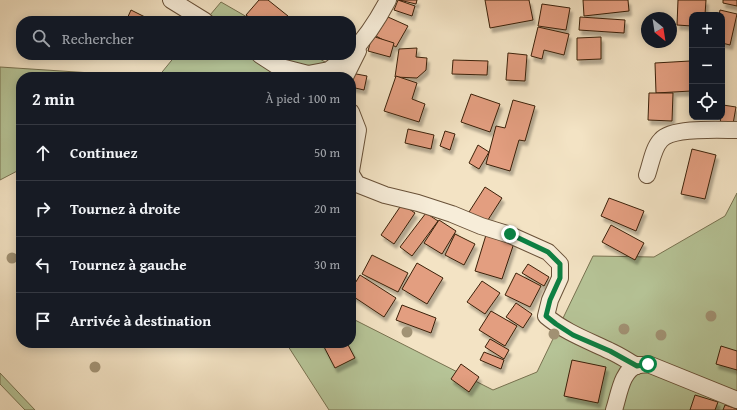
<!DOCTYPE html>
<html lang="fr">
<head>
<meta charset="utf-8">
<style>
  :root { --surface:#171b24; --page:#20242c; --text:#f1f3f6; --muted:#9ea1a6; --line:#363941 }
  body { margin:0; font-family:"Gentium Book Plus",serif; background:var(--page); color:var(--text) }
  .controls { position:absolute; right:12px; top:12px; display:grid; overflow:hidden; border-radius:8px; box-shadow:0 2px 10px #0003 }
  .controls button { width:36px; height:36px; display:grid; place-items:center; padding:0; border:0; border-bottom:1px solid var(--line); background:var(--surface); color:var(--text); font:20px sans-serif }
  .compass { position:absolute; left:641px; top:12px; width:36px; height:36px; border-radius:50%; background:var(--surface); box-shadow:0 2px 10px #0003; rotate:150deg }
  .stop { position:absolute; width:12px; height:12px; margin:-9px; border:3px solid #0b8043; border-radius:50%; background:#fff }
  .stop.end { background:#0b8043; border-color:#fff; box-shadow:0 1px 4px #0008 }
  .list { margin:0; padding:0; list-style:none }
  h2 { display:flex; justify-content:space-between; align-items:center; height:52px; margin:0; padding:0 16px; font-size:17px }
  h2 small { font-size:13px; font-weight:400; color:var(--muted) }
  .list li { display:grid; grid-template-columns:26px 1fr auto; gap:12px; align-items:center; box-sizing:border-box; height:56px; padding:0 16px; border-top:1px solid var(--line) }
  .list b { display:block; font-size:15px; white-space:nowrap }
  .list em { font-size:13px; font-style:normal; color:var(--muted) }
  .icon { flex:none; width:22px; height:22px; fill:none; stroke:currentColor; stroke-width:2; stroke-linecap:round; stroke-linejoin:round }
  .map { position:relative; flex:none; width:737px; height:410px; overflow:hidden }
  .search { position:absolute; background:var(--surface); box-shadow:0 2px 10px #0003; left:16px; top:16px; width:340px; height:44px; display:flex; align-items:center; gap:10px; box-sizing:border-box; padding:0 14px; border-radius:16px; color:var(--muted); font-size:15px }
  .panel { position:absolute; background:var(--surface); box-shadow:0 2px 10px #0003; left:16px; top:72px; width:340px; height:276px; border-radius:16px }
  .map>svg:first-child { display:block }
</style>
</head>
<body>
<div class="map">
<svg width="737" height="410" viewBox="0 0 737 410">
  <defs>
    <filter id="shadow"><feDropShadow dx="2.5" dy="4.5" stdDeviation="1" flood-color="#0004"/></filter>
  </defs>
  <rect width="100%" height="100%" fill="#f3e3c4"/>
  <filter id="stains"><feTurbulence type="fractalNoise" baseFrequency=".005" numOctaves="4"/><feColorMatrix values="0 0 0 0 .2 0 0 0 0 .09 0 0 0 0 .02 0 0 0 .5 -.17"/></filter>
  <radialGradient id="worn" r=".72"><stop offset=".6" stop-color="#630" stop-opacity="0"/><stop offset="1" stop-color="#630" stop-opacity=".3"/></radialGradient>
  <g fill="#b6c497" stroke="#787250">
    <path d="M221,2L254,21H205Z"/>
    <path d="M176,55H313L356,80L351,93V77H158Z"/>
    <path d="M0,67L153,77H21V169L0,180Z"/>
    <path d="M737,193V410H329L286,343H351V318L493,390L537,372L593,256L654,257L725,216Z"/>
    <path d="M0,373L35,410H25L0,384Z"/>
  </g>
  <g fill="#e39e80" stroke="#3b2009" filter="url(#shadow)">
    <path d="M259,0H268L288,16L284,21H254L246,15Z"/>
    <path d="M398,0L415,6L412,16L394,10Z"/>
    <path d="M399,0H417L416,4Z"/>
    <path d="M485,0H529L533,20L490,28Z"/>
    <path d="M583,0H628L629,11L584,16Z"/>
    <path d="M678,0H706L705,15H692V26L677,25Z"/>
    <path d="M723,0H737V6L723,3Z"/>
    <path d="M542,4L570,8L566,30L538,26Z"/>
    <path d="M131,10L153,21H126Z"/>
    <path d="M720,10L737,14L730,45L722,43V15H719Z"/>
    <path d="M388,17L408,26L396,47L376,36Z"/>
    <path d="M580,17L625,20L624,33L579,30Z"/>
    <path d="M538,27L569,34L564,55L544,50L542,59L531,56Z"/>
    <path d="M372,36L394,43L390,57L368,51Z"/>
    <path d="M601,37V59L577,60V38Z"/>
    <path d="M417,48L416,57L427,58L426,70L417,78L395,77L399,49Z"/>
    <path d="M508,53L527,55L525,81L506,80Z"/>
    <path d="M453,60L488,61L487,75L452,74Z"/>
    <path d="M690,61L691,91L656,93L655,63Z"/>
    <path d="M351,73L367,76L364,90L351,87Z"/>
    <path d="M396,76L417,83L412,99L425,104L419,122L384,111Z"/>
    <path d="M649,93H673L672,121L648,120Z"/>
    <path d="M471,94L500,104L490,132L461,122Z"/>
    <path d="M513,100L535,106L525,141L519,140L510,171L486,164L496,126L505,128Z"/>
    <path d="M723,105L736,107L733,124L720,123Z"/>
    <path d="M408,129L434,135L431,149L405,143Z"/>
    <path d="M445,131L455,134L450,150L440,146Z"/>
    <path d="M478,145L489,152L479,169L469,163Z"/>
    <path d="M692,149L716,155L705,199L681,194Z"/>
    <path d="M485,187L502,198L486,223L469,212Z"/>
    <path d="M609,198L644,211L636,231L601,216Z"/>
    <path d="M402,204L415,213L394,244L381,235Z"/>
    <path d="M426,213L438,221L412,256L400,247Z"/>
    <path d="M439,220L456,231L442,254L424,243Z"/>
    <path d="M611,225L644,243L635,260L602,242Z"/>
    <path d="M455,234L475,244L464,265L445,255Z"/>
    <path d="M486,235L514,243L502,279L475,271Z"/>
    <path d="M372,255L408,273L398,292L362,274Z"/>
    <path d="M417,263L443,278L427,304L402,289Z"/>
    <path d="M528,264L549,277L544,286L522,273Z"/>
    <path d="M516,273L541,286L530,307L505,295Z"/>
    <path d="M360,275L396,298L384,317L351,295V290Z"/>
    <path d="M482,281L500,293L485,314L467,302Z"/>
    <path d="M516,303L532,314L523,328L506,317Z"/>
    <path d="M402,305L436,318L431,333L396,320Z"/>
    <path d="M491,311L517,326L505,346L479,330Z"/>
    <path d="M490,339L509,350L504,359L485,347Z"/>
    <path d="M322,343H347L355,358L335,368Z"/>
    <path d="M721,346L737,351V370L716,364Z"/>
    <path d="M484,352L504,360L501,369L480,360Z"/>
    <path d="M572,360L606,367L598,403L564,396Z"/>
    <path d="M461,364L479,377L469,392L451,379Z"/>
    <path d="M695,395L718,402L715,410H690Z"/>
    <path d="M725,405L737,409V410H723Z"/>
  </g>
  <g fill="none" stroke-linecap="round" stroke-linejoin="round">
    <g stroke="#695138" stroke-width="18">
      <g id="street">
        <path d="M171,0L205,21"/>
        <path d="M351,53C366,38 378,19 388,0"/>
        <path d="M260,55L277,66L308,74L329,70L349,55"/>
        <path d="M345,77L358,51"/>
        <path d="M351,112L358,130L351,171"/>
        <path d="M351,174L357,184L385,195L418,203L452,214L481,226L510,235L548,252L560,264V278L550,300L546,316C565,332 587,340 610,351C619,355 628,361 637,366"/>
        <path d="M647,175C651,164 653,148 661,140C672,127 720,130 737,130"/>
        <path d="M614,410C619,396 621,370 638,365C641,365 645,365 648,364L737,400"/>
      </g>
    </g>
    <use href="#street" stroke="#f7edd9" stroke-width="16"/>
  </g>
  <g fill="#a29375">
    <circle cx="12" cy="258" r="5.5"/>
    <circle cx="711" cy="316" r="5.5"/>
    <circle cx="624" cy="329" r="5.5"/>
    <circle cx="407" cy="332" r="5.5"/>
    <circle cx="554" cy="334" r="5.5"/>
    <circle cx="661" cy="335" r="5.5"/>
    <circle cx="95" cy="367" r="5.5"/>
  </g>
  <g fill="none" stroke-linecap="round" stroke-linejoin="round">
    <path stroke="#0b8043" stroke-width="5" d="M510,234L548,252L560,264V278L550,300L546,316L556,324L573,335L610,351L637,366L648,364"/>
  </g>
  <rect width="100%" height="100%" filter="url(#stains)"/>
  <rect width="100%" height="100%" fill="url(#worn)"/>
</svg>
<div class="controls">
<button>+</button>
<button>−</button>
<button><svg class="icon" aria-label="locate" viewBox="0 0 24 24"><circle cx="12" cy="12" r="6"/><path d="M12 2v4M12 18v4M2 12h4M18 12h4"/></svg></button>
</div>
<svg class="compass" viewBox="-18 -18 36 36"><path d="M0-13l5 13h-10z" fill="#e53935"/><path d="M0 13l5-13h-10z" fill="#9ea1a6"/></svg>
<div class="stop" style="left:648px;top:364px"></div>
<div class="stop end" style="left:510px;top:234px"></div>
<div class="search"><svg class="icon" aria-label="search" viewBox="0 0 24 24"><circle cx="10" cy="10" r="6"/><path d="M15 15l6 6"/></svg>Rechercher</div>
<section class="panel">
<h2>2 min<small>À pied · 100 m</small></h2>
<ul class="list">
<li><svg class="icon" aria-label="ahead" viewBox="0 0 24 24"><path d="M12 20V5M6 11l6-6 6 6"/></svg><div><b>Continuez</b></div><em>50 m</em></li>
<li><svg class="icon" aria-label="right" viewBox="0 0 24 24"><path d="M7 20v-9h11M14 6l5 5-5 5"/></svg><div><b>Tournez à droite</b></div><em>20 m</em></li>
<li><svg class="icon" aria-label="left" viewBox="0 0 24 24"><path d="M17 20v-9H6M10 6l-5 5 5 5"/></svg><div><b>Tournez à gauche</b></div><em>30 m</em></li>
<li><svg class="icon" aria-label="arrive" viewBox="0 0 24 24"><path d="M6 21V4h12l-3 4 3 4H6"/></svg><div><b>Arrivée à destination</b></div></li>
</ul>
</section>
</div>
</body>
</html>
